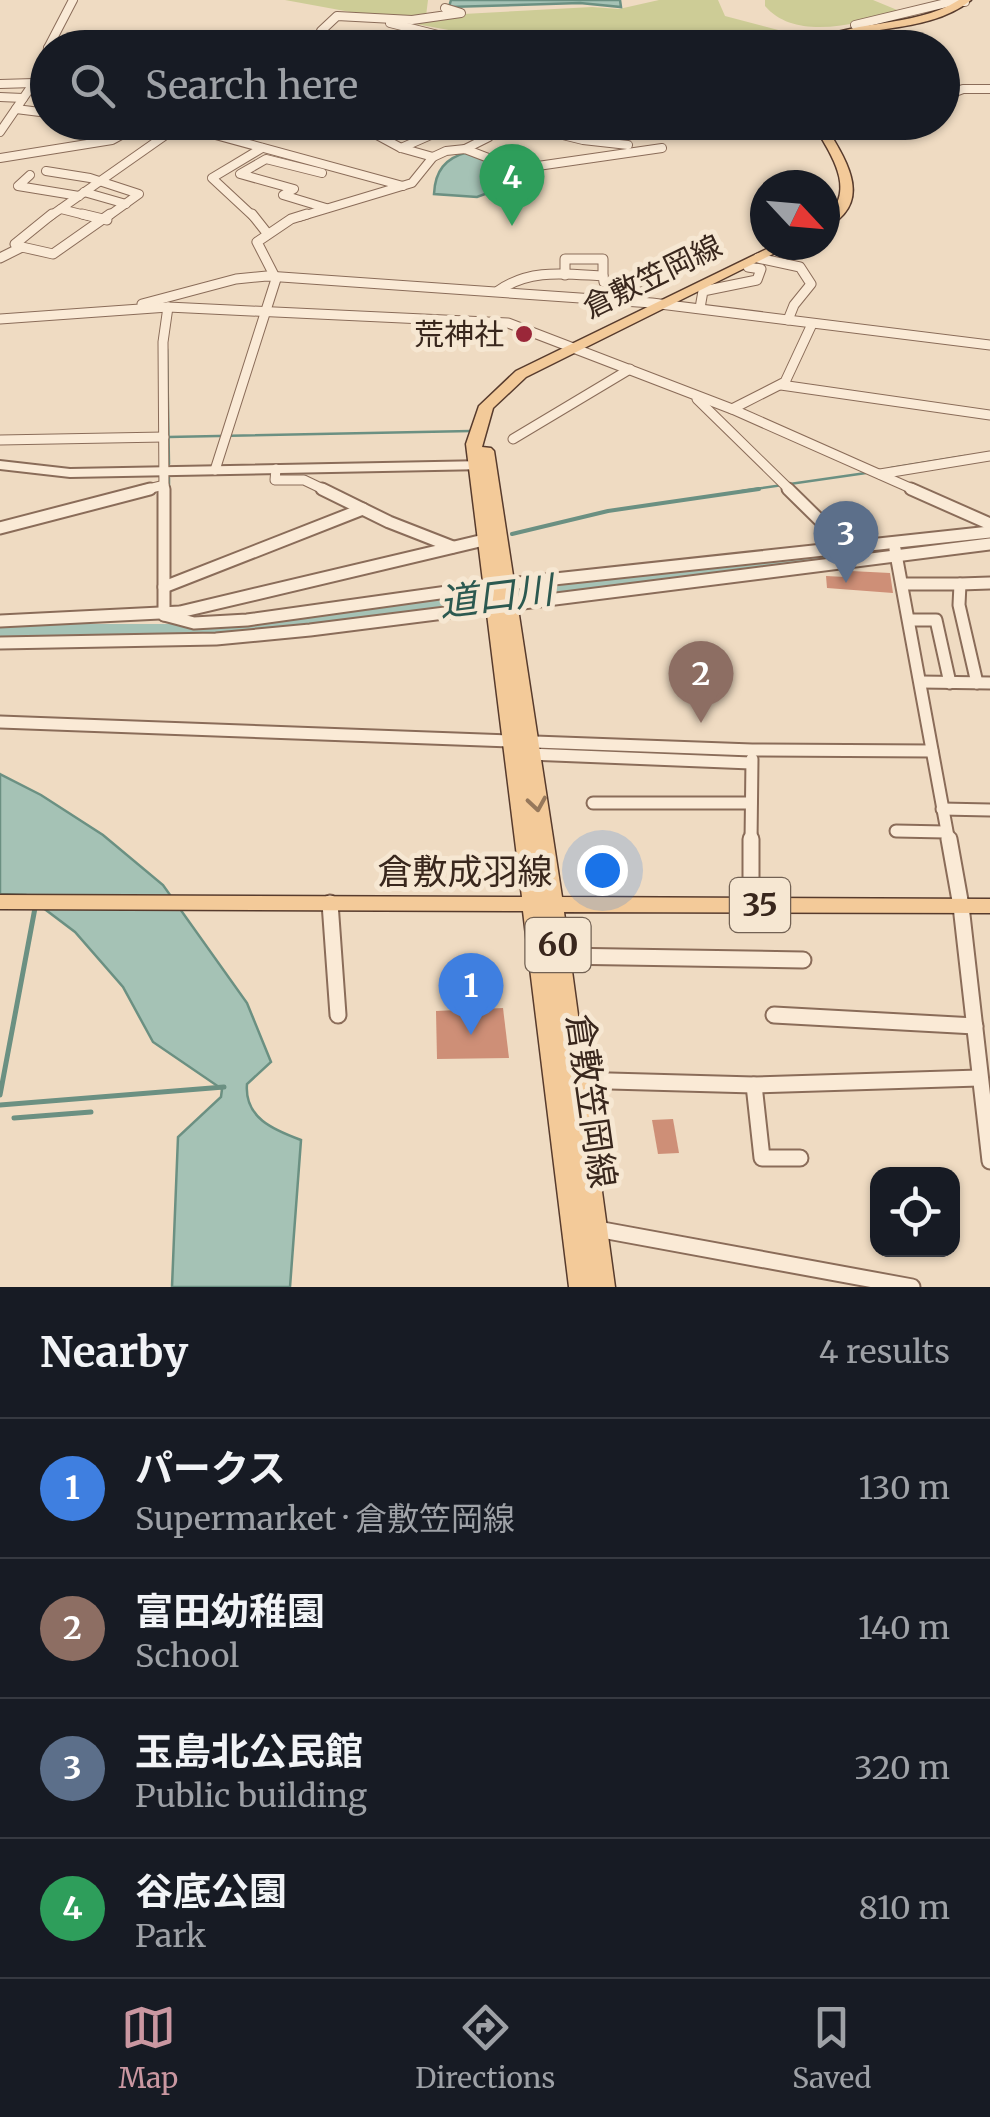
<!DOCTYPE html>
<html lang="en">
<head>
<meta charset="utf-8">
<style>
  :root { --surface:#171b24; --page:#20242c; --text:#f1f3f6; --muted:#9ea1a6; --line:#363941; --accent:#ca97a1 }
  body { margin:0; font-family:Merriweather,"Noto Sans JP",serif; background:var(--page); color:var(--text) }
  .controls { position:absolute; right:30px; bottom:30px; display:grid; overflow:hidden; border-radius:20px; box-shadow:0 2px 8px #0004 }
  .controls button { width:90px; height:90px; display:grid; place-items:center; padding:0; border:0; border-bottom:2px solid var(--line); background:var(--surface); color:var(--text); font:50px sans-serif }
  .compass { position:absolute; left:750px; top:170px; width:90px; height:90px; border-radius:50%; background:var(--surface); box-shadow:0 2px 8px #0004; rotate:116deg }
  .you { position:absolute; left:602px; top:870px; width:35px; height:35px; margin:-25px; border:8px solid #fff; border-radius:50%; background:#1a73e8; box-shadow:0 0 0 15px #1a73e833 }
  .badge { display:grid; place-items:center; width:65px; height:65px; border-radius:50%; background:var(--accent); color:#fff; font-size:32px; font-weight:700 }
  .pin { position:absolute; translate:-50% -82px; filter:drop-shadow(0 2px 5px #0008) }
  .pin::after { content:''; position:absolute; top:52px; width:35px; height:30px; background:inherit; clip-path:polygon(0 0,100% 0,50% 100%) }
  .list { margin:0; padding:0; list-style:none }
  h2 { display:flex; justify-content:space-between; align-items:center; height:130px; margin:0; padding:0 40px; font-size:42px }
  h2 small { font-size:32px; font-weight:400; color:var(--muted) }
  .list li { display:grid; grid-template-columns:65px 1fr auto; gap:30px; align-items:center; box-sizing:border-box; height:140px; padding:0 40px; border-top:2px solid var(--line) }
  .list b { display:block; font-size:38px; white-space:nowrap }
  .list p { margin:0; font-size:32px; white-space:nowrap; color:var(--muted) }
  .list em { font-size:32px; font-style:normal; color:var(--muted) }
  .icon { flex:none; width:55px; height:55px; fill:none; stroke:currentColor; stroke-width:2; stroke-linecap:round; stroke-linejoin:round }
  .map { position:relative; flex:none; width:990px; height:1287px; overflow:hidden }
  .search { position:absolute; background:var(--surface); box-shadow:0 2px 8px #0004; left:30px; right:30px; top:30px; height:110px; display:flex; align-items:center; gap:25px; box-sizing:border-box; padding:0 35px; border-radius:55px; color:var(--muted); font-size:38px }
  .sheet { height:690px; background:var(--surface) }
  nav { display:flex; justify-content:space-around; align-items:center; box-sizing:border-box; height:140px; border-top:2px solid var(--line); background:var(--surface); font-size:28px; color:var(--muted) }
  nav a { display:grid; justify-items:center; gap:5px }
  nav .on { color:var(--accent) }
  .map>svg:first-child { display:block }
</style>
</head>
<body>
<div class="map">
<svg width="990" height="1287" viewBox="0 0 990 1287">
  <rect width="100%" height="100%" fill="#efdbc2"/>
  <g fill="#cdcc96">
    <path d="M285,0H428L426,16L592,7L619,9L659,0H718L725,16L805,37L792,48L542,47Z"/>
    <path d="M765,0H873L902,12C861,22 797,43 765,6Z"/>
  </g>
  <g fill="#a5c2b5" stroke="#6b9082" stroke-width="2.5">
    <path d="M451,0H620L621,7L580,3L449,7Z"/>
    <path d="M468,152L515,170L518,182L477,197L434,194C435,171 445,158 468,152Z"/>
    <path d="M0,774L41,795L103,835L163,885L247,1003L271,1062L247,1084C244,1118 274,1130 301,1140L290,1287H172L178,1137L221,1097L222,1089L153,1042L123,987L75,932L26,895L0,894Z"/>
  </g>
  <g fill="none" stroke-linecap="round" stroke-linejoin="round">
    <g stroke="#6b9082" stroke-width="2.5">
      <path d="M167,349L169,464"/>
      <path d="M168,437L471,431"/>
      <path d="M891,468L965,456"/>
      <path d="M169,478V491"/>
      <path d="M742,491L866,473"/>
    </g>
    <path stroke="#6b9082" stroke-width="4" d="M512,534L608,511L759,489"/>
    <g stroke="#6b9082" stroke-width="5">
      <path d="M0,1095L35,908"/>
      <path d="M0,1105L224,1087"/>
      <path d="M14,1118L91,1112"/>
    </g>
    <path fill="#a5c2b5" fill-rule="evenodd" d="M893,541L900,543L902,547L900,551L226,636H0V624H226Z"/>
  </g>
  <g fill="#ce8f77">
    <path d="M851,571L890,573L893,593L827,588L826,576L846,577L845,572Z"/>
    <path d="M503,1008L509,1058L437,1059L436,1011Z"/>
    <path d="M673,1119L679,1153L658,1154L652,1120Z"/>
  </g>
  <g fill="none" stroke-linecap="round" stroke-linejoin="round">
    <g stroke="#8a6c59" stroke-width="10">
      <g id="minor-far3">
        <path d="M390,23L490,48"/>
        <path d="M855,25L950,2H965"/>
        <path d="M48,48L73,0"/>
        <path d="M314,48L321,31L337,16L412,20L461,13L445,8"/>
        <path d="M0,84L34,83"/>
        <path d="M0,97L23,98"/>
        <path d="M942,97L963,89H990"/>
        <path d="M16,109L48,113"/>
        <path d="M152,122L179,125L403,186"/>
        <path d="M353,122L401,148L433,157"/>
        <path d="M510,122L583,140L628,145"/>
        <path d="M112,128L135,131"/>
        <path d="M0,132L46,65L48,48"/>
        <path d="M401,148L433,134L490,122"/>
        <path d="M465,149L489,137L470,126"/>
        <path d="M0,158L112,140L145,122"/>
        <path d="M46,171L90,178L139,194L107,217"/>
        <path d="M322,173L266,159L240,174L294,189L283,195L326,208"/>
        <path d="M30,175L18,186L79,196"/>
        <path d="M84,192L126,204"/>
        <path d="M61,209L93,217"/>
        <path d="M49,217L180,125"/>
        <path d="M254,217L212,178L262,148"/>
        <path d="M299,217L412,183L433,157L446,151L465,149L517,169L662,148"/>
      </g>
    </g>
    <g stroke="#8a6c59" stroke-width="11">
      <g id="minor-far2">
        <path d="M82,214L107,220"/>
        <path d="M252,214L267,233"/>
        <path d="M21,247L15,244L52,214"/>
        <path d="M0,258L22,247L53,254L110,214"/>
        <path d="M758,258L800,267L811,284L794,305L788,320"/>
        <path d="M565,275V259H603V276"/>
        <path d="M498,291C530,268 566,274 603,276L604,282H639"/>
        <path d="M142,304L236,279L267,276L652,303L990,345"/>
        <path d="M700,308L703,291L757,280L761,269L748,267"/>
        <path d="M0,319L168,307L508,323L732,409L917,491"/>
        <path d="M781,385L990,415"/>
        <path d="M697,399L791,491"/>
        <path d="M732,409L785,382L812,324"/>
        <path d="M513,439L630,369"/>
        <path d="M0,440L164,437"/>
        <path d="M276,469L275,480H304L327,491"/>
        <path d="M215,470L276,279L257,242L291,219L307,214"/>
        <path d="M880,474L990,456"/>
        <path d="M140,491L164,485"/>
        <path d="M164,491L163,342L168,307"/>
      </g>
    </g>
    <g stroke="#8a6c59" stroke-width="15">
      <g id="minor-far1">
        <path d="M164,489V615"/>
        <path d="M322,489L389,522L453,547"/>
        <path d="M788,489L846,546"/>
        <path d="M911,489L990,524"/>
        <path d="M0,528L150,489"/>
        <path d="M895,549L949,842"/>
        <path d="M902,584H960L959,605L977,683"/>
        <path d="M960,584L990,583"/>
        <path d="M164,587L363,509"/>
        <path d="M164,615L194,623L247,620L490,586L990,532"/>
        <path d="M909,620H936L950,683"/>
        <path d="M0,621L180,612L484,540"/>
        <path d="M0,643L216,639L310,630L990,544"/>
        <path d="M921,682L990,683"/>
        <path d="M0,722L752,750L932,751"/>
        <path d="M529,754L751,763"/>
        <path d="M593,803H751"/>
        <path d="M942,809L990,810"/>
        <path d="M896,831L945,832"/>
        <path d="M751,842L752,759"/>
      </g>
    </g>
    <g stroke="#8a6c59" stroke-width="19">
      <g id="minor">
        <path d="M949,839L961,906L990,1161"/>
        <path d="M330,903L338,1015"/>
        <path d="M751,905V839"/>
        <path d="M559,956L803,960"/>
        <path d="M774,1015L975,1026"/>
        <path d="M574,1080L754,1085L979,1078"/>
        <path d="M754,1085L762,1158H800"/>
        <path d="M597,1229L912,1287"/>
      </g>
    </g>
    <g stroke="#8a6c59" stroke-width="4">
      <path id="tertiary" d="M0,461L70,469L486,461L492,465L486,469L70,477L0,469Z"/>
    </g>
    <g stroke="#573b2d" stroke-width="3">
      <g id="primary">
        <path d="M959,0H971C936,28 889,26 848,36C831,40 818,48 801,48C849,17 911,30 959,0Z"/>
        <path d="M812,122H823C844,157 877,202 825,228V218C859,190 829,152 812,122Z"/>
        <path d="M775,245H791L526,377L493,408L482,447L491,448L494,451L562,897L990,899V913L564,912L615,1287H569L523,911L0,909V895L522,897L466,444L479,406L516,371Z"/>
      </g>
    </g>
    <use href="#minor-far3" stroke="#faead6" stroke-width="8"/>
    <use href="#minor-far2" stroke="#faead6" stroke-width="9"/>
    <use href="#minor-far1" stroke="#faead6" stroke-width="11"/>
    <use href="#minor" stroke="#faead6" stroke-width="15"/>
    <use href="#tertiary" fill="#faead6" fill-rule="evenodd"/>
    <use href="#primary" fill="#f3ca99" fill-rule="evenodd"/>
  </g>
  <defs><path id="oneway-chevron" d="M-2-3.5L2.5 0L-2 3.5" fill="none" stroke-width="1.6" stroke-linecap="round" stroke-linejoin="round" transform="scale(2.5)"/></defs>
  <use stroke="#96785b" href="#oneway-chevron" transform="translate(537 804) rotate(81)"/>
  <circle fill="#9a2739" stroke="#f6e7d2" stroke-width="4" cx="524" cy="334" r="10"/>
  <g text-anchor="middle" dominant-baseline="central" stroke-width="10" stroke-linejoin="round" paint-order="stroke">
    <g font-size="30" fill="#39271d" stroke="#f6e7d2">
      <text transform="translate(652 276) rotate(-26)">倉敷笠岡線</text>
    </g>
    <g font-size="30" fill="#39271d" stroke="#f6e7d2" text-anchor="end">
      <text x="504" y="334">荒神社</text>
    </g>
    <g fill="#f6e7d2" stroke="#726153" stroke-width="2.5">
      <rect x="730" y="878" width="60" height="54" rx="8"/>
      <rect x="525.5" y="918" width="65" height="54" rx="8"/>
    </g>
    <g font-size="32" font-weight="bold" fill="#39271d">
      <text x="760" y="905">35</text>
      <text x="558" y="945">60</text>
    </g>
    <g font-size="35" fill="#39271d" stroke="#f6e7d2">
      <text x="465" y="872">倉敷成羽線</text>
      <text transform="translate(591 1101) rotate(82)">倉敷笠岡線</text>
    </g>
    <g font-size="38" font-style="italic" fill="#2c5950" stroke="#f6e7d2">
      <text transform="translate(496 596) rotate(-7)">道口川</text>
    </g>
  </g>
</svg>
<div class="controls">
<button><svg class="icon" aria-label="locate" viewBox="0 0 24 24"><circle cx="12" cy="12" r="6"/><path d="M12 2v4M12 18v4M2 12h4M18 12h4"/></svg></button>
</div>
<svg class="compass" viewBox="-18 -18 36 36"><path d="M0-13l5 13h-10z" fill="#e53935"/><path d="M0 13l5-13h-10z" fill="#9ea1a6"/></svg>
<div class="you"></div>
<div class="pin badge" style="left:471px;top:1035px;background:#3f7fe0">1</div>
<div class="pin badge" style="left:701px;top:723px;background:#8d6e63">2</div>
<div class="pin badge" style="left:846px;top:583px;background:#5c6f8a">3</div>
<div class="pin badge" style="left:512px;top:226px;background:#2e9e5b">4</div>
<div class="search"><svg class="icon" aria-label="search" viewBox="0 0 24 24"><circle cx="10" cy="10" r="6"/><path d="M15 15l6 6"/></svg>Search here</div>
</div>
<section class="sheet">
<h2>Nearby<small>4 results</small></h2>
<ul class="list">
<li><span class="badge" style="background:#3f7fe0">1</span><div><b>パークス</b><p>Supermarket · 倉敷笠岡線</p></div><em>130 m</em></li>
<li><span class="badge" style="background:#8d6e63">2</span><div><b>富田幼稚園</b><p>School</p></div><em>140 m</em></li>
<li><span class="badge" style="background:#5c6f8a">3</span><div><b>玉島北公民館</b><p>Public building</p></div><em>320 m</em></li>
<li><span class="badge" style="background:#2e9e5b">4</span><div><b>谷底公園</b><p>Park</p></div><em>810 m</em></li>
</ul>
</section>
<nav>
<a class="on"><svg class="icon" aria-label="map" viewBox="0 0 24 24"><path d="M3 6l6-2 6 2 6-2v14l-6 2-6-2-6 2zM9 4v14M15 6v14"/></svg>Map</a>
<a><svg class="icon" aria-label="directions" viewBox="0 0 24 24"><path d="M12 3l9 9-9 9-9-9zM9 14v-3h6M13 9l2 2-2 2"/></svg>Directions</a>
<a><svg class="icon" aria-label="saved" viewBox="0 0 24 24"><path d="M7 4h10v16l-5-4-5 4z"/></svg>Saved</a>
</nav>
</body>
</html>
